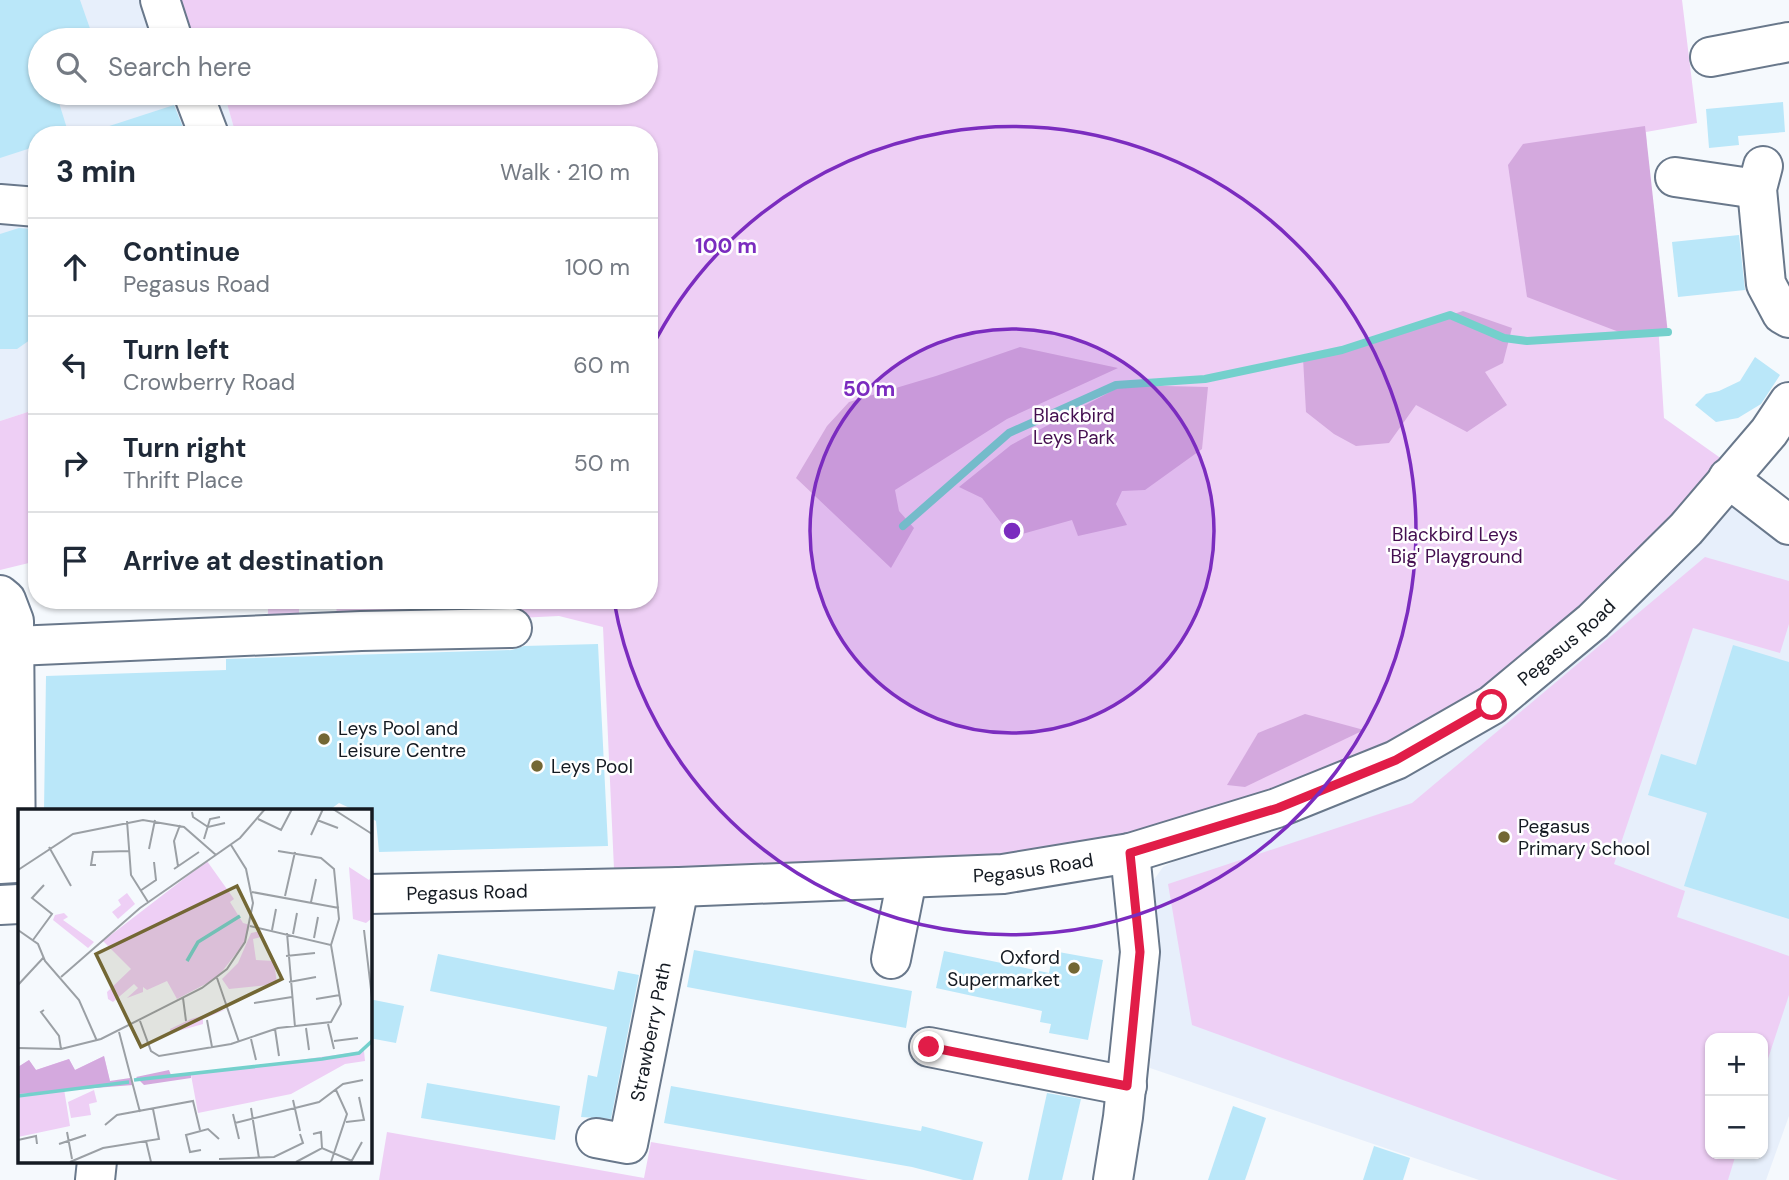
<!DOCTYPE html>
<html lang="en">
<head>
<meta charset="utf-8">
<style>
  :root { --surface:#fff; --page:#f6f6f7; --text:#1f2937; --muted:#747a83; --line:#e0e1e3 }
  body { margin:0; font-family:"DM Sans",sans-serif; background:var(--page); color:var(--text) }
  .controls { position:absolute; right:21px; bottom:21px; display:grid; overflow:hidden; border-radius:14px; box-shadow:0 2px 5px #0004 }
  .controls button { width:63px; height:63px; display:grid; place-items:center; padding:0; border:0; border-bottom:2px solid var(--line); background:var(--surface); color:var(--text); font:35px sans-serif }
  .stop { position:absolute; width:21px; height:21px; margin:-16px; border:5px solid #e11d48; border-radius:50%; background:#fff }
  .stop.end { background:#e11d48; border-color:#fff; box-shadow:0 2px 7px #0008 }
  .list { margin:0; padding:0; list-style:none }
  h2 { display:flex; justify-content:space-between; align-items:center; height:91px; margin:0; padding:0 28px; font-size:30px }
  h2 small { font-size:23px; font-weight:400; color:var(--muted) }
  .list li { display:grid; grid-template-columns:46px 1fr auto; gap:21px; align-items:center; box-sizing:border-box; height:98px; padding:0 28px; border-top:2px solid var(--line) }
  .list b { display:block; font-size:26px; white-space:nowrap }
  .list p { margin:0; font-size:23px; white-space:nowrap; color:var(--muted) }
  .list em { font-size:23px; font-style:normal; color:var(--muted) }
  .icon { flex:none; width:38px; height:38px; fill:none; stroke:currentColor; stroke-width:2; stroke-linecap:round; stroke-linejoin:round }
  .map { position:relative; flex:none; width:1789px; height:1180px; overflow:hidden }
  .search { position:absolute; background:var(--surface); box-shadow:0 2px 5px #0004; left:28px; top:28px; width:630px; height:77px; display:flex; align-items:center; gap:18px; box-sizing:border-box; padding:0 24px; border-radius:38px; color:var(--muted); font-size:26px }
  .panel { position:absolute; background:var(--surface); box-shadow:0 2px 5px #0004; left:28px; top:126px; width:630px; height:483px; border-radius:28px }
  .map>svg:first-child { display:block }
</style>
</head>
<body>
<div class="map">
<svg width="1789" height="1180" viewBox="0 0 1789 1180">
  <rect width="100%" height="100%" fill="#f5f9fd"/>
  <g fill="#e7effb" fill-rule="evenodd">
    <path d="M0,0H173L184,40H40V93H224L236,135H37V409L0,421Z"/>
    <path d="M1728,478L1789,525V1116L1766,1180H1479L1150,1068L1157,945L1148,888L1163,867L1277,808ZM1710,1038H1763V1154H1710Z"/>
  </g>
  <g fill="#eecff5">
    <path d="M173,0H1682L1697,123L1646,132L1664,418L1736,469L1492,705L1130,853L679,887L614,869L603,627L559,616L347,626L337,619L336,600H649V135H236L224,93H646V40H184Z"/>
    <path d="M37,409V561L0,570V421Z"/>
    <path d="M1705,557L1789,581V624L1780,653L1693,628L1614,864L1685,891L1677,917L1789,956V995L1763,1074V1038H1710V1154H1736L1728,1180H1618L1192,1025L1168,884L1412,803Z"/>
    <path d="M124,600H299V616L268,628V608H101Z"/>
    <path d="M387,1132L644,1178L651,1142L868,1180H379Z"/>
  </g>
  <g fill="#d4a9de">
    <path d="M1645,126L1668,334L1627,335L1527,297L1508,165L1523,144Z"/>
    <path d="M1463,311L1512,328L1503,363L1485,372L1507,405L1467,432L1416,405L1389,443L1356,446L1334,434L1306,412L1303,358L1342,350Z"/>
    <path d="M1020,347L1118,368L1007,419L895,490L899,511L914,528L891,568L796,478L827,426L849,402L936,376Z"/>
    <path d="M1123,385L1208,387L1202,449L1145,490L1122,491L1116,504L1127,525L1078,536L1072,520L1012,537L982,498L959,487L1011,445Z"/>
    <path d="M1305,714L1364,730L1245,787L1227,785L1258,733Z"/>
  </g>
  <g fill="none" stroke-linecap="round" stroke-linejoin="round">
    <path stroke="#74d0cc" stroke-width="8" d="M903,526L1009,433L1116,385L1205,379L1342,350L1450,315L1504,338L1527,341L1668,332"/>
  </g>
  <g fill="#bae7f9">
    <path d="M0,0H80L94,40H40V93H56L69,135H37V146L0,158Z"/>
    <path d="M1783,102L1785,132L1738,136L1739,145L1709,148L1706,109Z"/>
    <path d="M174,105L186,135H98L97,130Z"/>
    <path d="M19,228L32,229L37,241V335L17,349H0V234Z"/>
    <path d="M1739,235L1745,290L1678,297L1672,242Z"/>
    <path d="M1755,357L1780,375L1761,404L1738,418L1716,422L1695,405L1706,394L1719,391L1740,381Z"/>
    <path d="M598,644L608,846L379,852L376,821L369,817V811H356L339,803L328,811H44L46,676L226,670V659L512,650L524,646Z"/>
    <path d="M1733,645L1789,662V919L1684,886L1707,813L1648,795L1661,754L1696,765Z"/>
    <path d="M694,950L912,991L906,1028L687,987Z"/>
    <path d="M944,951L1049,973L1053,951L1103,960L1088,1040L1049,1033L1051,1024L1040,1022L1042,1011L936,988Z"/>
    <path d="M438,954L614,990L618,971L639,975L611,1119L581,1117L588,1075L597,1077L607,1027L430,991Z"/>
    <path d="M369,999L404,1006L396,1043L369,1038Z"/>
    <path d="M427,1083L560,1106L555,1140L421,1118Z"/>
    <path d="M671,1086L921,1131L922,1126L983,1142L973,1180H963L912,1167L664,1123Z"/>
    <path d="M1047,1093L1081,1099L1062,1180H1028Z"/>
    <path d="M1233,1106L1266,1118L1245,1180H1208Z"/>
    <path d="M1374,1146L1410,1158L1403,1180H1363Z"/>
  </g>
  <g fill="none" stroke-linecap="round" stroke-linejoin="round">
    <g stroke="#69788b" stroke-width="42">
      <g id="minor">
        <path d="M160,0L173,40"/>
        <path d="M1710,57L1789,42"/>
        <path d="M193,93L209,135"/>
        <path d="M1763,166L1757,189L1766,284L1782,314L1789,318"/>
        <path d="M1675,177L1757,189"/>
        <path d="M0,204L37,207"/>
        <path d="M1728,478L1789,525"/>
        <path d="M0,595L6,600L14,621L16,863L0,864"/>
        <path d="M15,646L361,631L512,628"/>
        <path id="s1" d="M369,894L679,887L1003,874L1130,853L1277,808L1396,760L1492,705L1593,621L1686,529L1769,432L1789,402"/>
        <path d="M0,905L19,904"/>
        <path d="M891,959L907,879"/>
        <path d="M929,1047L1127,1086"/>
        <path id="s2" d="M596,1138L628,1144L679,887"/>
        <path d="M95,1180L97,1161"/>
        <path d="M1113,1180L1123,1117L1140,952L1130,853"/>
      </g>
    </g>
    <use href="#minor" stroke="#fff" stroke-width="38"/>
  </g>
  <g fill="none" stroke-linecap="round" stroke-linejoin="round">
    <path stroke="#e11d48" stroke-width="9" d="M929,1047L1127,1086L1140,952L1130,853L1278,808L1396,760L1492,705"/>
  </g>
  <circle cx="1012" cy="531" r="202" fill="#7b2cbf" fill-opacity=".12"/>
  <g fill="none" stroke="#7b2cbf" stroke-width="3.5">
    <circle cx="1012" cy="531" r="202"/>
    <path d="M650 351A404 404 0 1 1 614 601"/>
  </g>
  <g fill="#736734" stroke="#fff" stroke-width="2.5">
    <circle cx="324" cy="739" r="7"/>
    <circle cx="537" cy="766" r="7"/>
    <circle cx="1504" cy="837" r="7"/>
    <circle cx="1074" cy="968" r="7"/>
  </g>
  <g text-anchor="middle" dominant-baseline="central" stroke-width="5" stroke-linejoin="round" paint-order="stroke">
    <g font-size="19" fill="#440f50" stroke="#fff">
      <text x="1074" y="415">Blackbird<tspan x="1074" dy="22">Leys Park</tspan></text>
      <text x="1455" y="534">Blackbird Leys<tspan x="1455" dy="22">'Big' Playground</tspan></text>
    </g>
    <g font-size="19" fill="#141a22" stroke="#fff">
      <text stroke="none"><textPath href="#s1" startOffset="1253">Pegasus Road</textPath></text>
      <text stroke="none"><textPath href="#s1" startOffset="665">Pegasus Road</textPath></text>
      <text stroke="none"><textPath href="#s1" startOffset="98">Pegasus Road</textPath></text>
      <text stroke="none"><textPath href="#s2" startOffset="147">Strawberry Path</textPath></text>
    </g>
    <g font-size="19" fill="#141a22" stroke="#fff" text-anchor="start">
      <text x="338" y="728">Leys Pool and<tspan x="338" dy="22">Leisure Centre</tspan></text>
      <text x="551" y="766">Leys Pool</text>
      <text x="1518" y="826">Pegasus<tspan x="1518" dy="22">Primary School</tspan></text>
      <text x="1060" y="957" text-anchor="end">Oxford<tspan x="1060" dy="22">Supermarket</tspan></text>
    </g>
  </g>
  <g transform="translate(18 809)">
    <rect width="354" height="354" fill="#f5f9fd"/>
    <path d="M189,52L216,90L212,93L225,114L232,116L227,133L199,169L159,190L149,172L129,181L125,178V183L109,189L120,179L116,175L95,193L90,190L89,183L113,160L85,132ZM331,58L351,71L353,68V110L348,114L335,110ZM109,84L117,95L100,110L94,103L103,96L100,91ZM46,104L50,108L45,111L76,133L70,139L35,111L37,106ZM242,122L243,128L235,130L238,151L256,152L259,175L211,180L204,170L220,154L233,124ZM209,200L185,210V215L153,224L152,220L173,210ZM346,242L347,252L327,255L273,285L180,304L173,266ZM86,247L92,272L105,270L46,280L52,317L0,328V258L11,251L18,261L51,250L57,261ZM76,281L79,293L71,295L73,306L53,309L50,293Z" fill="#eecff5"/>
    <path d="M86,247L92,272L112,269L115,276L0,285V258L11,251L18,261L51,250L57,261ZM151,261L153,266L173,264V269L126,276L118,268Z" fill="#d4a9de"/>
    <path fill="none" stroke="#74d0cc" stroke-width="3.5" d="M169,152L180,133L222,107M116,271L304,250L341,244L354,232M0,287L111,273"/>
    <path fill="none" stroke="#9ba0a5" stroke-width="2" d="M315,0L354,25M174,3L175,8L190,18L207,14M240,10L263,21L274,0M299,11L320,19M109,12L113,66L130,93M293,26L305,0M186,30L192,10L202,8M31,38L53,77M131,40L137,11M260,42L303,49L316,60L321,110L313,136M78,56H73L75,43L111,42M160,57L156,32L162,16M156,60L181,43M0,61L55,25L125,11L166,18L198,46M122,82L138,71L136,53M234,83L321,99M267,87L277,43M293,93L298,70M0,121L20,135L27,152L61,191L79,232M254,121L258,100M346,121L354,189M269,124L277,218M275,125L279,104M296,129L300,108M15,131L34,105L14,89L26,76M268,147L297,144M43,168L122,99L222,29L247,0M199,169L221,233M271,173L298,168M0,176L26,148M165,189L168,212M298,190L322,186M236,194L274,188M26,201L23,203L41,227L43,240M189,211L194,238M122,212L133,242L141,247L213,235L260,219L313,213L323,195L313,136L232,117M310,215L316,240M288,219L291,241M257,220L261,247M101,223L122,303M233,230L238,251M316,232L340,229M0,239L43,240L83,230L184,179L209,160L227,133L235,94L228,60L213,36M275,291L282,322M233,299L241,349M215,305L221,330M328,313L346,311L341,288M217,314L301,293L325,275L345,271M87,316L99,306L175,292L182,321M49,323L54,350M295,325L303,323L304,339M0,331L18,327L19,335M128,332L133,353M41,335L68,326M183,341L172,343L168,326L190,320L201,330M201,350L256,348L285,334L282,325M52,353L85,339L141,330L135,300M278,353L304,339L334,352M313,353L329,305L318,281M333,353L344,333"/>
    <path fill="#736734" fill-opacity="0.15" stroke="#736734" stroke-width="3.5" d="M219,77L264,170L123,238L78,145Z"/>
    <rect width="354" height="354" fill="none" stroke="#141a22" stroke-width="3.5"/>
  </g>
  <circle cx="1012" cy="531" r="10" fill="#7b2cbf" stroke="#fff" stroke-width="3.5"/>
  <g font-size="21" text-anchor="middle" font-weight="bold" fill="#7b2cbf" stroke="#fff" stroke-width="5" stroke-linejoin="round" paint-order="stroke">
    <text x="726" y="253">100 m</text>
    <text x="869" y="396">50 m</text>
  </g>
</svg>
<div class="controls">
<button>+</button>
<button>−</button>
</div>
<div class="stop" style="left:1492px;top:705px"></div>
<div class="stop end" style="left:929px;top:1047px"></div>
<div class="search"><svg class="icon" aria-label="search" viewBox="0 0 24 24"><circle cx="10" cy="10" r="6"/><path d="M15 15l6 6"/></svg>Search here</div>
<section class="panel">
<h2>3 min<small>Walk · 210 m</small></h2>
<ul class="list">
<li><svg class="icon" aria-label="ahead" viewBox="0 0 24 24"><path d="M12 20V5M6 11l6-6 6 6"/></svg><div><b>Continue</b><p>Pegasus Road</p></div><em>100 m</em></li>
<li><svg class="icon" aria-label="left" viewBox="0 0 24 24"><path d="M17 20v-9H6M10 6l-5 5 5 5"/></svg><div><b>Turn left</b><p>Crowberry Road</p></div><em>60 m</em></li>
<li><svg class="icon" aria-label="right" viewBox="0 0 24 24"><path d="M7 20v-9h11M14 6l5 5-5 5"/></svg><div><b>Turn right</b><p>Thrift Place</p></div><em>50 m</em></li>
<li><svg class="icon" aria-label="arrive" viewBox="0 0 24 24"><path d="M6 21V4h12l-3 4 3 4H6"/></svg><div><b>Arrive at destination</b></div></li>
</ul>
</section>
</div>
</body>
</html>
